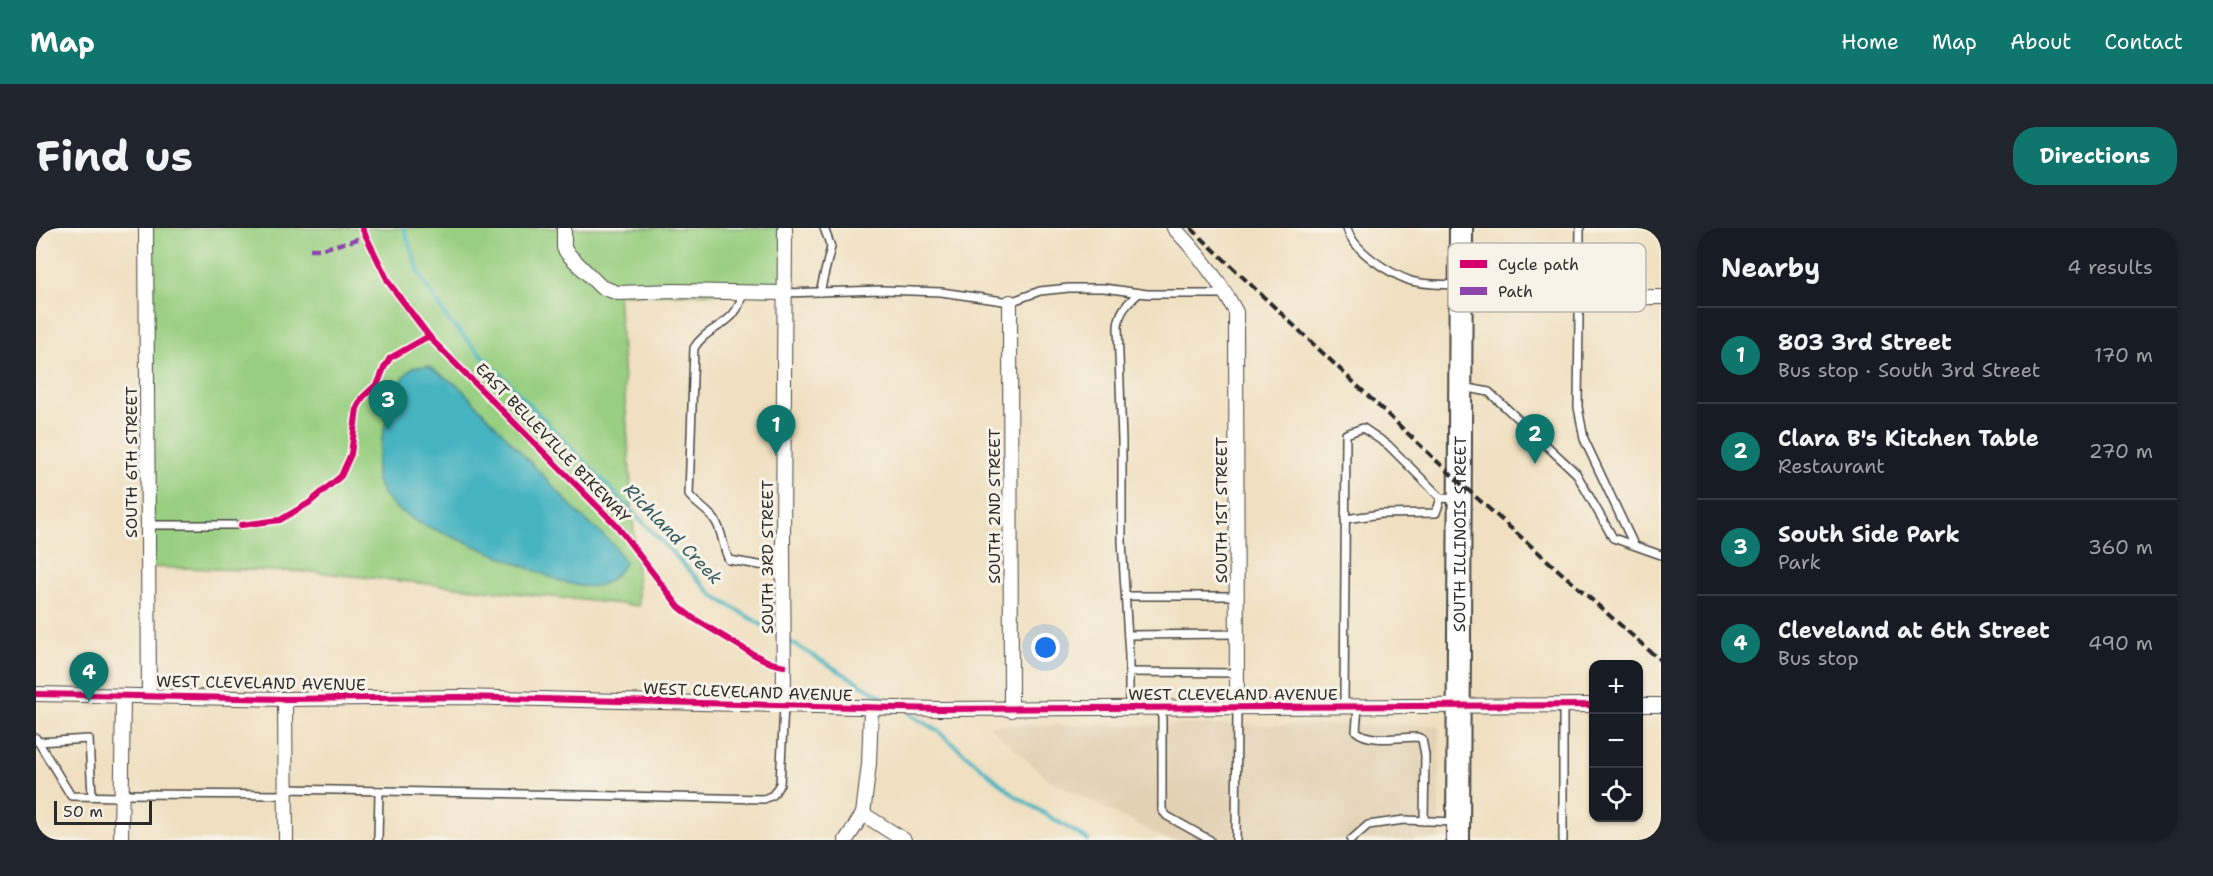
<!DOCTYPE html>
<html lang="en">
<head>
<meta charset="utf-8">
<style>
  :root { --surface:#171b24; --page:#20242c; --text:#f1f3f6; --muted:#9ea1a6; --line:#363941; --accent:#0f766e }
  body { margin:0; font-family:"Shantell Sans",sans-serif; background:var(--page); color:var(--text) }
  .controls { position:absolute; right:18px; bottom:18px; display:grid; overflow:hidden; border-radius:12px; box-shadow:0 2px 4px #0004 }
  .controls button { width:54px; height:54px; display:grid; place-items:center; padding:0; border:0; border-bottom:2px solid var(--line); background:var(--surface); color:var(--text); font:30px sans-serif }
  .scale { position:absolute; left:18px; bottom:15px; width:98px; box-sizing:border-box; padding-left:6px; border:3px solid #2b2b2b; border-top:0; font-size:16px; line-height:21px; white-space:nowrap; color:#2b2b2b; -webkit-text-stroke:4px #f7f3e8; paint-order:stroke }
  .you { position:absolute; left:1010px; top:420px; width:21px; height:21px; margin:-15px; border:4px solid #fff; border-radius:50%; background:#1a73e8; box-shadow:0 0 0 9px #1a73e833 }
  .badge { display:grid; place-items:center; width:39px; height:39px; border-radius:50%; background:var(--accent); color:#fff; font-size:20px; font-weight:700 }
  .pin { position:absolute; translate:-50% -50px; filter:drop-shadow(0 2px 3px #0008) }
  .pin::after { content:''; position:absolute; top:32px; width:21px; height:18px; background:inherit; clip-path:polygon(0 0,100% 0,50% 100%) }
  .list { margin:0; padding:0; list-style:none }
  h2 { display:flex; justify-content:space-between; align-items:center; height:78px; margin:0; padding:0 24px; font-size:26px }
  h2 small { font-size:20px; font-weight:400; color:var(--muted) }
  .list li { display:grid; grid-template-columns:39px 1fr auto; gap:18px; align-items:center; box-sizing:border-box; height:96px; padding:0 24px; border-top:2px solid var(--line) }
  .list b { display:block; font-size:22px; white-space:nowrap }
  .list p { margin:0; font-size:20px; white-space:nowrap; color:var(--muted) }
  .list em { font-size:20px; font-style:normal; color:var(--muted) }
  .icon { flex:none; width:33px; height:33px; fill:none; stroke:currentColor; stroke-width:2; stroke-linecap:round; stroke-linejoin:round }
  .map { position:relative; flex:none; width:1625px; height:612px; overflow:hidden; border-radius:24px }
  header { display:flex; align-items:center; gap:36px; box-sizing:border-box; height:84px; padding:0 30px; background:var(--accent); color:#fff }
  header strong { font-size:28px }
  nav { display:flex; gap:33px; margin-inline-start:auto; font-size:21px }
  .intro { display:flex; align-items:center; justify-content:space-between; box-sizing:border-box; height:144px; padding:0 36px }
  h1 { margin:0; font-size:42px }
  .button { padding:15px 27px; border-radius:24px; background:var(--accent); color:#fff; font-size:21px; font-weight:700 }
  main { display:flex; gap:36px; padding:0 36px }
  aside { flex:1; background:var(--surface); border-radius:24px; box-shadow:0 2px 4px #0004 }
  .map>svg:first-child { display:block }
</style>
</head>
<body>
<header>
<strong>Map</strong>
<nav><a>Home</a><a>Map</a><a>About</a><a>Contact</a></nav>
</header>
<div class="intro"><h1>Find us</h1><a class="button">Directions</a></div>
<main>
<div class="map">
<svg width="1625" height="612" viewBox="0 0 1625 612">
  <rect width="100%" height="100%" fill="#f7f3e8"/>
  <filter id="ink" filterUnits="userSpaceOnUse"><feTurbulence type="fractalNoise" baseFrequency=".0167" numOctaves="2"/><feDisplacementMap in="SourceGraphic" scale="12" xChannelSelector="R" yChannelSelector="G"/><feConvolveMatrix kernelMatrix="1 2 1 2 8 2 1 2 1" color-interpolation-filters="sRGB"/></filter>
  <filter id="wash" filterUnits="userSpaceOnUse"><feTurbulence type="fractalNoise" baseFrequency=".008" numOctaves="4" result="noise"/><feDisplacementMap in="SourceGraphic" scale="24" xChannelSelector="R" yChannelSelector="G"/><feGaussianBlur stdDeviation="1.35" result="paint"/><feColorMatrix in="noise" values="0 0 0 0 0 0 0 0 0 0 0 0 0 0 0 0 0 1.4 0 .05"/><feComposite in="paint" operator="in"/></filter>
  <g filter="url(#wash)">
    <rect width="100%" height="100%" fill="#f0e0c1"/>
    <path fill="#e3d1b4" d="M952,497H1403V612H1132L1012,551Z"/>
    <path fill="#99cf81" stroke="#627d56" stroke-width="1.5" d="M113,0H748L749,65L582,66L603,378L279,344L112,339Z"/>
    <path fill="#46b4c1" stroke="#387076" stroke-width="1.5" d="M392,138L424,159L545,288L578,317L589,335C570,363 554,362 524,353L383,295L361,281L347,266L340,251V237L354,177L361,159L370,146L378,139Z"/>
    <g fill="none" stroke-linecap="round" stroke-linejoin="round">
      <g stroke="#46b4c1" stroke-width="4">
        <path d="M368,0L384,47L413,93L678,368L744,408"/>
        <path d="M751,412L855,474"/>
        <path d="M874,486L902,503L978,567L1052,612"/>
      </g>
    </g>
  </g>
  <g filter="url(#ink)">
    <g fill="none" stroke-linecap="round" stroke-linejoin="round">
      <g stroke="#494642" stroke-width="10">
        <g id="service">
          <path d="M1311,0C1317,23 1353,45 1375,53C1389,57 1408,56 1422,57"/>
          <path d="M1544,0L1542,179L1548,211L1598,317"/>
          <path d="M706,64C703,98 672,96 658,120L653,267C660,276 671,282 678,291C687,302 686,319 693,332L747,341"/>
          <path d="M784,64L795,19L788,0"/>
          <path d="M749,65L846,62L905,64L974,74L1004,63L1033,60H1068L1111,66H1190"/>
          <path d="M1427,159L1453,164L1540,245L1577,310L1625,327"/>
          <path d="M1309,291L1345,286L1400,285L1405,270"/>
          <path d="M112,297H205"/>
          <path d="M1090,368H1201"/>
          <path d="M1092,407L1201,406"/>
          <path d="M1093,444L1201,445"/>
          <path d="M1308,479L1310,206L1327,200L1352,217L1405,270L1421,271"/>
          <path d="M1322,479L1320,503C1333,515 1364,509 1381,509L1386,511L1389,527L1388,593"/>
          <path d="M1093,480V428L1086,313V213L1082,99C1083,83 1091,76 1103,65"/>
          <path d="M1126,480V582L1131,588L1174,612"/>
          <path d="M0,510L35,568L86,569"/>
          <path d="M2,514L53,511L56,568"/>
          <path d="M250,561L728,571L737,567L744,556L748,478"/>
          <path d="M86,566L250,567"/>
          <path d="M342,612L343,563"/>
          <path d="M1200,612L1201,479"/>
          <path d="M1315,612L1332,597L1368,592L1419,594"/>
          <path d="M1527,612V477"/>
        </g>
      </g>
      <g stroke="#494642" stroke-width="16">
        <g id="minor">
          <path d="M110,0L113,468"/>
          <path d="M528,0V20L531,25L565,59L582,65L638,63L749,65"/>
          <path d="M1138,0C1162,25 1184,54 1200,84L1201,479"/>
          <path d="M1425,71L1625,69"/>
          <path d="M974,74L975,482"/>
          <path d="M0,466L249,471L425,469L903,481L1558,477"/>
          <path d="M249,471L250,612"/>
          <path d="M1602,477H1625"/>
          <path d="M748,478L747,310L749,0"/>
          <path d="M827,586L868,612"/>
          <path d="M85,612L87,468"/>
          <path d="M810,612L827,586L833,536L835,480"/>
        </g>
      </g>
      <g stroke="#494642" stroke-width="26">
        <g id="primary">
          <path id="s1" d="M1422,612L1425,0"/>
        </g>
      </g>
      <use href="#service" stroke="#fff" stroke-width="7"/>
      <use href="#minor" stroke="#fff" stroke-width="14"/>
      <use href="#primary" stroke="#fff" stroke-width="22"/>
      <path stroke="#2b2b2b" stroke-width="4" stroke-dasharray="9 4.5" stroke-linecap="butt" d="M1155,0L1424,255L1625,433"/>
      <path stroke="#8e44ad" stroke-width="4.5" stroke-dasharray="9 4.5" stroke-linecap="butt" d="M274,21H286L329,9"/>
      <g stroke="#f7f3e8" stroke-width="10">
        <g id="cycleway">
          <path d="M326,0L353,55L396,112L581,298L643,379L657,390L715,425L735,435L748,438"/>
          <path d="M205,297L244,292L273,275L305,248L315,226L321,180L327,169L342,155L348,140L354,130L393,108"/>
          <path d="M0,466L249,471L425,469L903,481L1558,477"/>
        </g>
      </g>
      <use href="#cycleway" stroke="#d6006c" stroke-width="6"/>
    </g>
  </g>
  <g text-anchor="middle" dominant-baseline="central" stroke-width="6" stroke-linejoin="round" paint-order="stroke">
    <g font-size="16" fill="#2b2b2b" stroke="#f7f3e8">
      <text transform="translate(517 215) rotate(46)">EAST BELLEVILLE BIKEWAY</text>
      <text transform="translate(95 234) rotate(-90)">SOUTH 6TH STREET</text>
      <text transform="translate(958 278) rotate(-90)">SOUTH 2ND STREET</text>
      <text transform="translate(1185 282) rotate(-90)">SOUTH 1ST STREET</text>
      <text stroke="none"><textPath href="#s1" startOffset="306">SOUTH ILLINOIS STREET</textPath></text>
      <text transform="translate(731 329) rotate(-90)">SOUTH 3RD STREET</text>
      <text transform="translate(225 455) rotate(1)">WEST CLEVELAND AVENUE</text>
      <text transform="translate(712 464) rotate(2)">WEST CLEVELAND AVENUE</text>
      <text x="1197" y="466">WEST CLEVELAND AVENUE</text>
    </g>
    <g font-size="18" font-style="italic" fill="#345b60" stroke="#f7f3e8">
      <text transform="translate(637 306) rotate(46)">Richland Creek</text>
    </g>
  </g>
  <rect x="1412" y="15" width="198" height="69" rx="9" fill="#f7f3e8" stroke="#bab7af" stroke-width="1.5"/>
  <rect x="1424" y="32" width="27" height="8" fill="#d6006c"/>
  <rect x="1424" y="59" width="27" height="8" fill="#8e44ad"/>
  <g font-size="16" fill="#2b2b2b">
    <text x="1462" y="42">Cycle path</text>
    <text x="1462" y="69">Path</text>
  </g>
</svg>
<div class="controls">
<button>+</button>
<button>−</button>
<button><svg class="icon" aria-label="locate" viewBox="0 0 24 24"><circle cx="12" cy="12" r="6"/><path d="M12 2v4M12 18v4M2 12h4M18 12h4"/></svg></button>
</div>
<div class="scale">50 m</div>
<div class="you"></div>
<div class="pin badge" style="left:740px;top:227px">1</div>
<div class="pin badge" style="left:1499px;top:236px">2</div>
<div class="pin badge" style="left:352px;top:202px">3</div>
<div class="pin badge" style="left:53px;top:474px">4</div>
</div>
<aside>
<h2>Nearby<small>4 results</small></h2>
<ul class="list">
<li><span class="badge">1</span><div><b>803 3rd Street</b><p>Bus stop · South 3rd Street</p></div><em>170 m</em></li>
<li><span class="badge">2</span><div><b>Clara B's Kitchen Table</b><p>Restaurant</p></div><em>270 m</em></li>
<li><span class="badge">3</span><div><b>South Side Park</b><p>Park</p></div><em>360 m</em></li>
<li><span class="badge">4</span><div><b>Cleveland at 6th Street</b><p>Bus stop</p></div><em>490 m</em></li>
</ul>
</aside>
</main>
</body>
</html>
